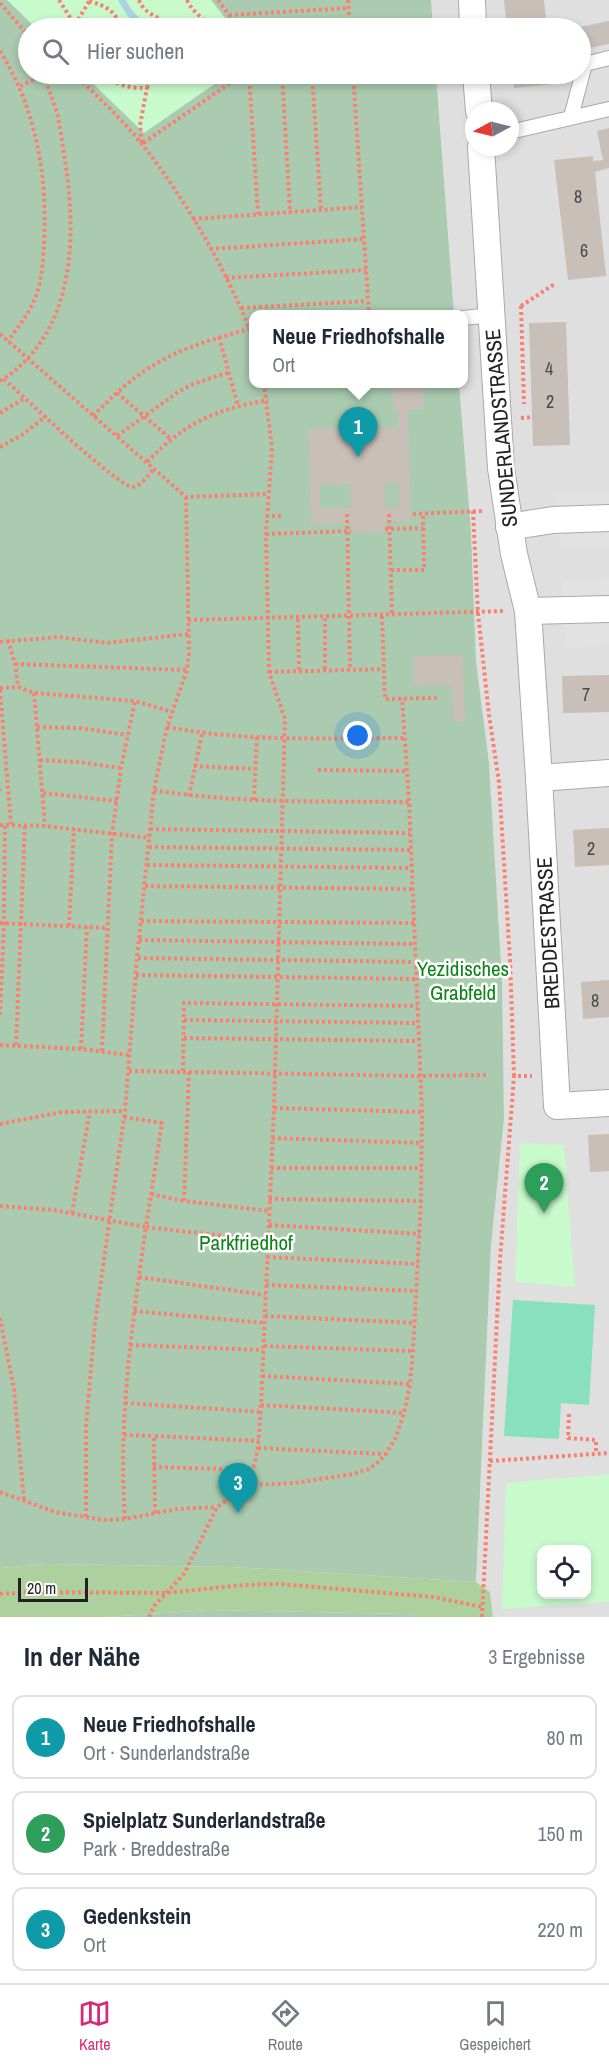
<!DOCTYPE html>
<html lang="de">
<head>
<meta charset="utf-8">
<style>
  :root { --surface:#fff; --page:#f2f2f3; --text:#1f2937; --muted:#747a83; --line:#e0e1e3; --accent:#db2777 }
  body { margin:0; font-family:"Archivo Narrow",sans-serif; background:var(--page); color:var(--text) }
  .controls { position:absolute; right:18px; bottom:18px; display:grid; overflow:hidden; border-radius:12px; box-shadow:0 3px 9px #0003 }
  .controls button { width:54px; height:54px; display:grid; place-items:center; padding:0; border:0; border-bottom:2px solid var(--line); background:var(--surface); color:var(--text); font:30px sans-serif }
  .compass { position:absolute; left:465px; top:102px; width:54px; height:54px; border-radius:50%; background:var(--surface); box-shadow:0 3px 9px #0003; rotate:263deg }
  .scale { position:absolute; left:18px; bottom:15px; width:70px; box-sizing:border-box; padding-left:6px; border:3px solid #222; border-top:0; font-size:16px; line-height:21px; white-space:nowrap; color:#222; -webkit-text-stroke:4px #fff; paint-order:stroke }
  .you { position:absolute; left:358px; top:736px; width:21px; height:21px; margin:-15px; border:4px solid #fff; border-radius:50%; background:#1a73e8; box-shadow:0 0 0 9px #1a73e833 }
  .badge { display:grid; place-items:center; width:39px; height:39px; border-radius:50%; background:var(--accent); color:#fff; font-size:20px; font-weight:700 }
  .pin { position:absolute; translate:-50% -50px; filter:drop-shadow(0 2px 3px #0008) }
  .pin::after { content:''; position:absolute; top:32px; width:21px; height:18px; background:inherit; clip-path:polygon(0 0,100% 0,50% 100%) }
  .popup { position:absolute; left:249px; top:310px; width:219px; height:78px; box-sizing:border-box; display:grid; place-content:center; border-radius:12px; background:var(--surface); filter:drop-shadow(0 2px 4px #0005); font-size:20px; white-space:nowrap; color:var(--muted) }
  .popup b { font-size:22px; color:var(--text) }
  .popup::after { content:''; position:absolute; left:50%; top:100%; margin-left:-12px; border:12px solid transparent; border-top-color:var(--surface) }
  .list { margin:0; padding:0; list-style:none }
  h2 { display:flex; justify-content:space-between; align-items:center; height:78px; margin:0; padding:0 24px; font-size:26px }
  h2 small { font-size:20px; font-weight:400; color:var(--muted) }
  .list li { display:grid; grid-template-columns:39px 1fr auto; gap:18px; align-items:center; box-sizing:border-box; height:84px; margin:0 12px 12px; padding:0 12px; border:2px solid var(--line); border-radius:12px }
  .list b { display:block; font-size:22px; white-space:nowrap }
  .list p { margin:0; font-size:20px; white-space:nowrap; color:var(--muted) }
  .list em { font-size:20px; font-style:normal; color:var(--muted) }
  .icon { flex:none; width:33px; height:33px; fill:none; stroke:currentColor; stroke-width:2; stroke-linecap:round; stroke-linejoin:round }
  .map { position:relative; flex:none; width:609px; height:1617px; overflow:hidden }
  .search { position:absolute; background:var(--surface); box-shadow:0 3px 9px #0003; left:18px; right:18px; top:18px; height:66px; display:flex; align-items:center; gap:15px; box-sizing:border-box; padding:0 21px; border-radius:33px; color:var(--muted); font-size:22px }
  .sheet { height:366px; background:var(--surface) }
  nav { display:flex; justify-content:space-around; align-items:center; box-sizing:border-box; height:84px; border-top:2px solid var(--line); background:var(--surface); font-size:16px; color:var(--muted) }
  nav a { display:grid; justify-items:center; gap:3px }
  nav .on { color:var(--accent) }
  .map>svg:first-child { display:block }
</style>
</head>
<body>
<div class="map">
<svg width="609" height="1617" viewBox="0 0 609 1617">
  <rect width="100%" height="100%" fill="#f2efe9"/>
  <path fill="#e0dfdf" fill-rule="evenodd" d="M431,0H609V1617H493L490,1592L476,1582L491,1245L504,1119L503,1066L489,763L476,661L471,531L459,384H463V314H454L436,74H580V28H433ZM474,111H510V147H474ZM542,1550H586V1594H542Z"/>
  <path fill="#add19e" d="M47,1564L232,1567L476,1582L490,1592L493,1617H508H421L410,1614L209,1610L107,1617H0V1568Z"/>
  <g fill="#aacbaf">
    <path d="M0,0H431L433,28H28V74H436L454,314H253V384H459L471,531L476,661L489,763L502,983L504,1119L491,1245L476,1582L232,1567L47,1564L0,1568Z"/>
    <path d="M209,1610L410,1614L421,1617H107Z"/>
  </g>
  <g fill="#c8facc" fill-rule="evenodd">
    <path d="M7,0H211L233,28H36Z"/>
    <path d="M83,74H229L144,133Z"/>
    <path d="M520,1143L564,1145L575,1287L515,1282Z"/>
    <path d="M609,1474V1602L502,1609L506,1483ZM542,1550H586V1594H542Z"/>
  </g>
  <path fill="#88e0be" d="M513,1300L595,1305L589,1405L561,1403L559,1439L504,1436Z"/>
  <g fill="#e2e2e2">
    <path d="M609,491V546H559L557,492Z"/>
    <path d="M609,578V645L565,647L562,580Z"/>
  </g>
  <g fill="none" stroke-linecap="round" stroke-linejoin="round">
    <path stroke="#aad3df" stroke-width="7" d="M122,0C129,14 137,24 153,28"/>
  </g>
  <g fill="#c7bfb8" fill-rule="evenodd">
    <path d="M504,0H544L547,28H507Z"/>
    <path d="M609,21V44L580,50V27Z"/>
    <path d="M512,74H551L553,84L514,88Z"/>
    <path d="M609,128V168L595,172L606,276L568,280L554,160L593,156V161L603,160L597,131Z"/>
    <path d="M566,322L570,445L533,446L529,323Z"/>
    <path d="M392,384H423L424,409H408L411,521L385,522V532L352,533L351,523L311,525L308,429L397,427L399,452L398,409L393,410ZM385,483H399V507H385ZM350,484L351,508H320V485Z"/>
    <path d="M463,655L465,721H453L451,685L414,686L413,656Z"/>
    <path d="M609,675V712L563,713L562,676Z"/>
    <path d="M609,828V865L575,867L573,830Z"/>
    <path d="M609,980V1017L583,1019L581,982Z"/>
    <path d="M609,1134V1171L590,1172L588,1135Z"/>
  </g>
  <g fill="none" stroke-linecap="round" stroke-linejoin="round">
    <g stroke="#a9a9a9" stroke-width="16">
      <g id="service">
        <path d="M571,117L585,64L609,58"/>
        <path d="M510,132L609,109"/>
        <path d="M463,318L492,315"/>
      </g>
    </g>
    <g stroke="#a9a9a9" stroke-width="28">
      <g id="minor">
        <path d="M472,0L473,28"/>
        <path d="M476,74L479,111"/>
        <path d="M481,147L501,468L514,554L528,611L539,778"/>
        <path d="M509,527L553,520L609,518"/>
        <path d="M528,611L609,609"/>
        <path d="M609,773L539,778L557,1106L609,1103"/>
      </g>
    </g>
    <g stroke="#fa8072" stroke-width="4" stroke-dasharray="3 3" stroke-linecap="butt">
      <path d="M59,0L75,25L90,0"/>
      <path d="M139,0C144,15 162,17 172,28"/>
      <path d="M187,0C192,12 204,18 210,28"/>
      <path d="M218,0L239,28"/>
      <path d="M348,0L350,28"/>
      <path d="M89,1C106,6 116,11 121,28"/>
      <path d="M0,3L28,35"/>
      <path d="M229,15L349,8"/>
      <path d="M0,51C36,108 48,177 44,244C43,262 42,282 35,298C29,314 18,327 8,341"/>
      <path d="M74,74C97,96 121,118 141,143C185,198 228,272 253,338"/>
      <path d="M108,74C115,87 133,88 147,88L140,125L142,144L243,74"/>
      <path d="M249,74L258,214"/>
      <path d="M282,74L290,212"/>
      <path d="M312,74L321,210"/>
      <path d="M353,74L369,314"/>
      <path d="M20,86L44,75"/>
      <path d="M147,88L153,74"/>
      <path d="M193,219L362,207"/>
      <path d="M210,249L364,239"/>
      <path d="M226,278L366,270"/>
      <path d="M521,306L524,404"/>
      <path d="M521,306L556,283"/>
      <path d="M241,308L367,301"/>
      <path d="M0,334L186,497L268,494"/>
      <path d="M219,337L238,406"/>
      <path d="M4,379C21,394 119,488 133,487C141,486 149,474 154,469"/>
      <path d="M0,381C73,336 77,243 66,167C63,149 61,130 57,113C53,99 47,87 44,74"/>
      <path d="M117,393L170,438"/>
      <path d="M0,413L25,398"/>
      <path d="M93,416C112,397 131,378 154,365C183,347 217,338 249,329"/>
      <path d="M521,418L532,417"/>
      <path d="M117,436L178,392L193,384L230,372"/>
      <path d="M0,447L22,435L46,416"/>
      <path d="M147,462C186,422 214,410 268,400"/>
      <path d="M473,511L478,613L489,715L499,782L510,960L514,1076"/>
      <path d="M347,514L350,669"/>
      <path d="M389,514L392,616"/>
      <path d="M413,514L484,511"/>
      <path d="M266,516H282"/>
      <path d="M385,529L423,528"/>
      <path d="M266,534L351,531"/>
      <path d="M391,570H424L423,513"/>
      <path d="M382,616L385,699L437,698"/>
      <path d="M325,618V670"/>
      <path d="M298,619L299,670"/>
      <path d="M188,620L506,611"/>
      <path d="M8,640L15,664L18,687"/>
      <path d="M0,642L58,637L107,643L189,634"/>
      <path d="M15,664L187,670"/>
      <path d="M269,672L383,669"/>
      <path d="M0,688L18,687L34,693L135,701L172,712"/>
      <path d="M0,690L11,825"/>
      <path d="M34,693L45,826"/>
      <path d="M37,727L80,728L127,735"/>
      <path d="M167,727C245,742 325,738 404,738"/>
      <path d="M40,760L78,762L121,768"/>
      <path d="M194,766L255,769"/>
      <path d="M318,770L406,771"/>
      <path d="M0,789V791"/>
      <path d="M154,790C238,804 324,801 409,802"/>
      <path d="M43,793L117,801"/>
      <path d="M189,796L202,734"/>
      <path d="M254,800L257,737"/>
      <path d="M0,825L45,826L150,838"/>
      <path d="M150,829L410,833"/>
      <path d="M149,847L411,850"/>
      <path d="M147,865L411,868"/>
      <path d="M145,886L412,889"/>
      <path d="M141,921L414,923"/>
      <path d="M0,923L107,928"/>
      <path d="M69,926L74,829"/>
      <path d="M139,940L414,944"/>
      <path d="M138,958L416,962"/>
      <path d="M136,975L417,979"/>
      <path d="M0,1015L4,923L5,825"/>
      <path d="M184,1020L417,1023"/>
      <path d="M184,1038L418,1041"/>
      <path d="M0,1045L81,1049L130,1055"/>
      <path d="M16,1045L25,824"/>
      <path d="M81,1049L87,927"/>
      <path d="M102,1051L112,834L121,768L135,701"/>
      <path d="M129,1071L419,1076L486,1075"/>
      <path d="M183,1071L184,1003L417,1006"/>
      <path d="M189,1072L184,1201L269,1211"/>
      <path d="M274,1108L422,1112"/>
      <path d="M124,1117L162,1123L146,1227L268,1241"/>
      <path d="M0,1124L62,1112L125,1111"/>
      <path d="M272,1138L422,1143"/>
      <path d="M271,1168H422"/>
      <path d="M151,1194L184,1201"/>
      <path d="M269,1199L421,1201"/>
      <path d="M0,1206L53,1210L146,1227C132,1324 118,1421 125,1519"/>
      <path d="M72,1213L90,1111"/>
      <path d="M269,1225L420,1234"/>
      <path d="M267,1257L418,1264"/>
      <path d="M139,1277L265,1295"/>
      <path d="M266,1285L417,1291"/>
      <path d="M134,1311L264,1323"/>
      <path d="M265,1316L415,1323"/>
      <path d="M0,1318L14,1389L24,1501"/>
      <path d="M130,1345L263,1350"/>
      <path d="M264,1346L413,1351"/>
      <path d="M262,1376L410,1384"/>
      <path d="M125,1403L261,1412"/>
      <path d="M261,1405L404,1413"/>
      <path d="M569,1414L568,1438L596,1440V1454"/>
      <path d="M124,1435L154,1436"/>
      <path d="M258,1448L385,1454"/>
      <path d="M490,1461L609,1453"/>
      <path d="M153,1467L254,1470"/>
      <path d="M250,1485L258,1448L261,1405L274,1108L285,719L269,672L266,534L272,448L264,384"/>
      <path d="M0,1492L55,1512L104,1520L125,1519L177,1509L217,1507"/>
      <path d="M155,1513L154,1436L259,1441"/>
      <path d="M86,1517V1426L95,1323L125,1111L137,958L154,790L167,727L187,670L189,653L186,497"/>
      <path d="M0,1594L29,1592L165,1593L244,1585L278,1584L433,1597L483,1607"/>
      <path d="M149,1617L154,1606L184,1574L217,1507L250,1485L295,1483L353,1474L369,1469L378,1462L386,1454L396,1437L404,1413L410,1384L413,1351L421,1201L422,1112L409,802L402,698"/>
      <path d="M482,1617L500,1260L514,1076H532"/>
    </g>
    <use href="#service" stroke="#fff" stroke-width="14"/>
    <use href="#minor" stroke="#fff" stroke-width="26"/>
  </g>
  <g text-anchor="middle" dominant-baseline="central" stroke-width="5" stroke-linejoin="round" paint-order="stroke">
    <g font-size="18" fill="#4b4948">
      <text x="578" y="196">8</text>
      <text x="584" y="250">6</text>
      <text x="549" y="368">4</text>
      <text x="550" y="401">2</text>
      <text x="586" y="694">7</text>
      <text x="591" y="848">2</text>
      <text x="595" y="1000">8</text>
    </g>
    <g font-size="21" fill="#222" stroke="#fff">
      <text transform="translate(501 428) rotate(-95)">SUNDERLANDSTRASSE</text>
      <text transform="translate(548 933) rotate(-93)">BREDDESTRASSE</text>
    </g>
    <g font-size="21" fill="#0c8416" stroke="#fff">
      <text x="463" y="968">Yezidisches<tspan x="463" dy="24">Grabfeld</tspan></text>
      <text x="246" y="1242">Parkfriedhof</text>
    </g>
  </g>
</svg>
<div class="controls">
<button><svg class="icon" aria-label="locate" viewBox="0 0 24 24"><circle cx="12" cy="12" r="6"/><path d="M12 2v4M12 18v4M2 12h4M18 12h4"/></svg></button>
</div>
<svg class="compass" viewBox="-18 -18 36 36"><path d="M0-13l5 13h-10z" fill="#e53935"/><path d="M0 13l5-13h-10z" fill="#747a83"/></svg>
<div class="scale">20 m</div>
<div class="you"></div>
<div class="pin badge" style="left:358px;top:457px;background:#0f9aa8">1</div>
<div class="popup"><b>Neue Friedhofshalle</b>Ort</div>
<div class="pin badge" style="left:544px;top:1213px;background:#2e9e5b">2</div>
<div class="pin badge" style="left:238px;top:1513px;background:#0f9aa8">3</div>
<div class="search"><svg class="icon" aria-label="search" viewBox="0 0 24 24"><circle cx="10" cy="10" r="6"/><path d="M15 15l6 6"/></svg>Hier suchen</div>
</div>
<section class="sheet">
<h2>In der Nähe<small>3 Ergebnisse</small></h2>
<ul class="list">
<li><span class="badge" style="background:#0f9aa8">1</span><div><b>Neue Friedhofshalle</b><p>Ort · Sunderlandstraße</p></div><em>80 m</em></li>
<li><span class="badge" style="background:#2e9e5b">2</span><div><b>Spielplatz Sunderlandstraße</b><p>Park · Breddestraße</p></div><em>150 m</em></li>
<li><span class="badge" style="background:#0f9aa8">3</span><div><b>Gedenkstein</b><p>Ort</p></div><em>220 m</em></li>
</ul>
</section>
<nav>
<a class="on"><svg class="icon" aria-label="map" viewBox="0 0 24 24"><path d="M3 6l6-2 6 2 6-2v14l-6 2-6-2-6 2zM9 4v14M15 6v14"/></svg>Karte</a>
<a><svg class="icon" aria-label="directions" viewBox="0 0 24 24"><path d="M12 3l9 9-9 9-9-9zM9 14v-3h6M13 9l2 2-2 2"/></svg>Route</a>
<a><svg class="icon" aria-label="saved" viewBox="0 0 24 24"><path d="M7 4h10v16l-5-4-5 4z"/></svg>Gespeichert</a>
</nav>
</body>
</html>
